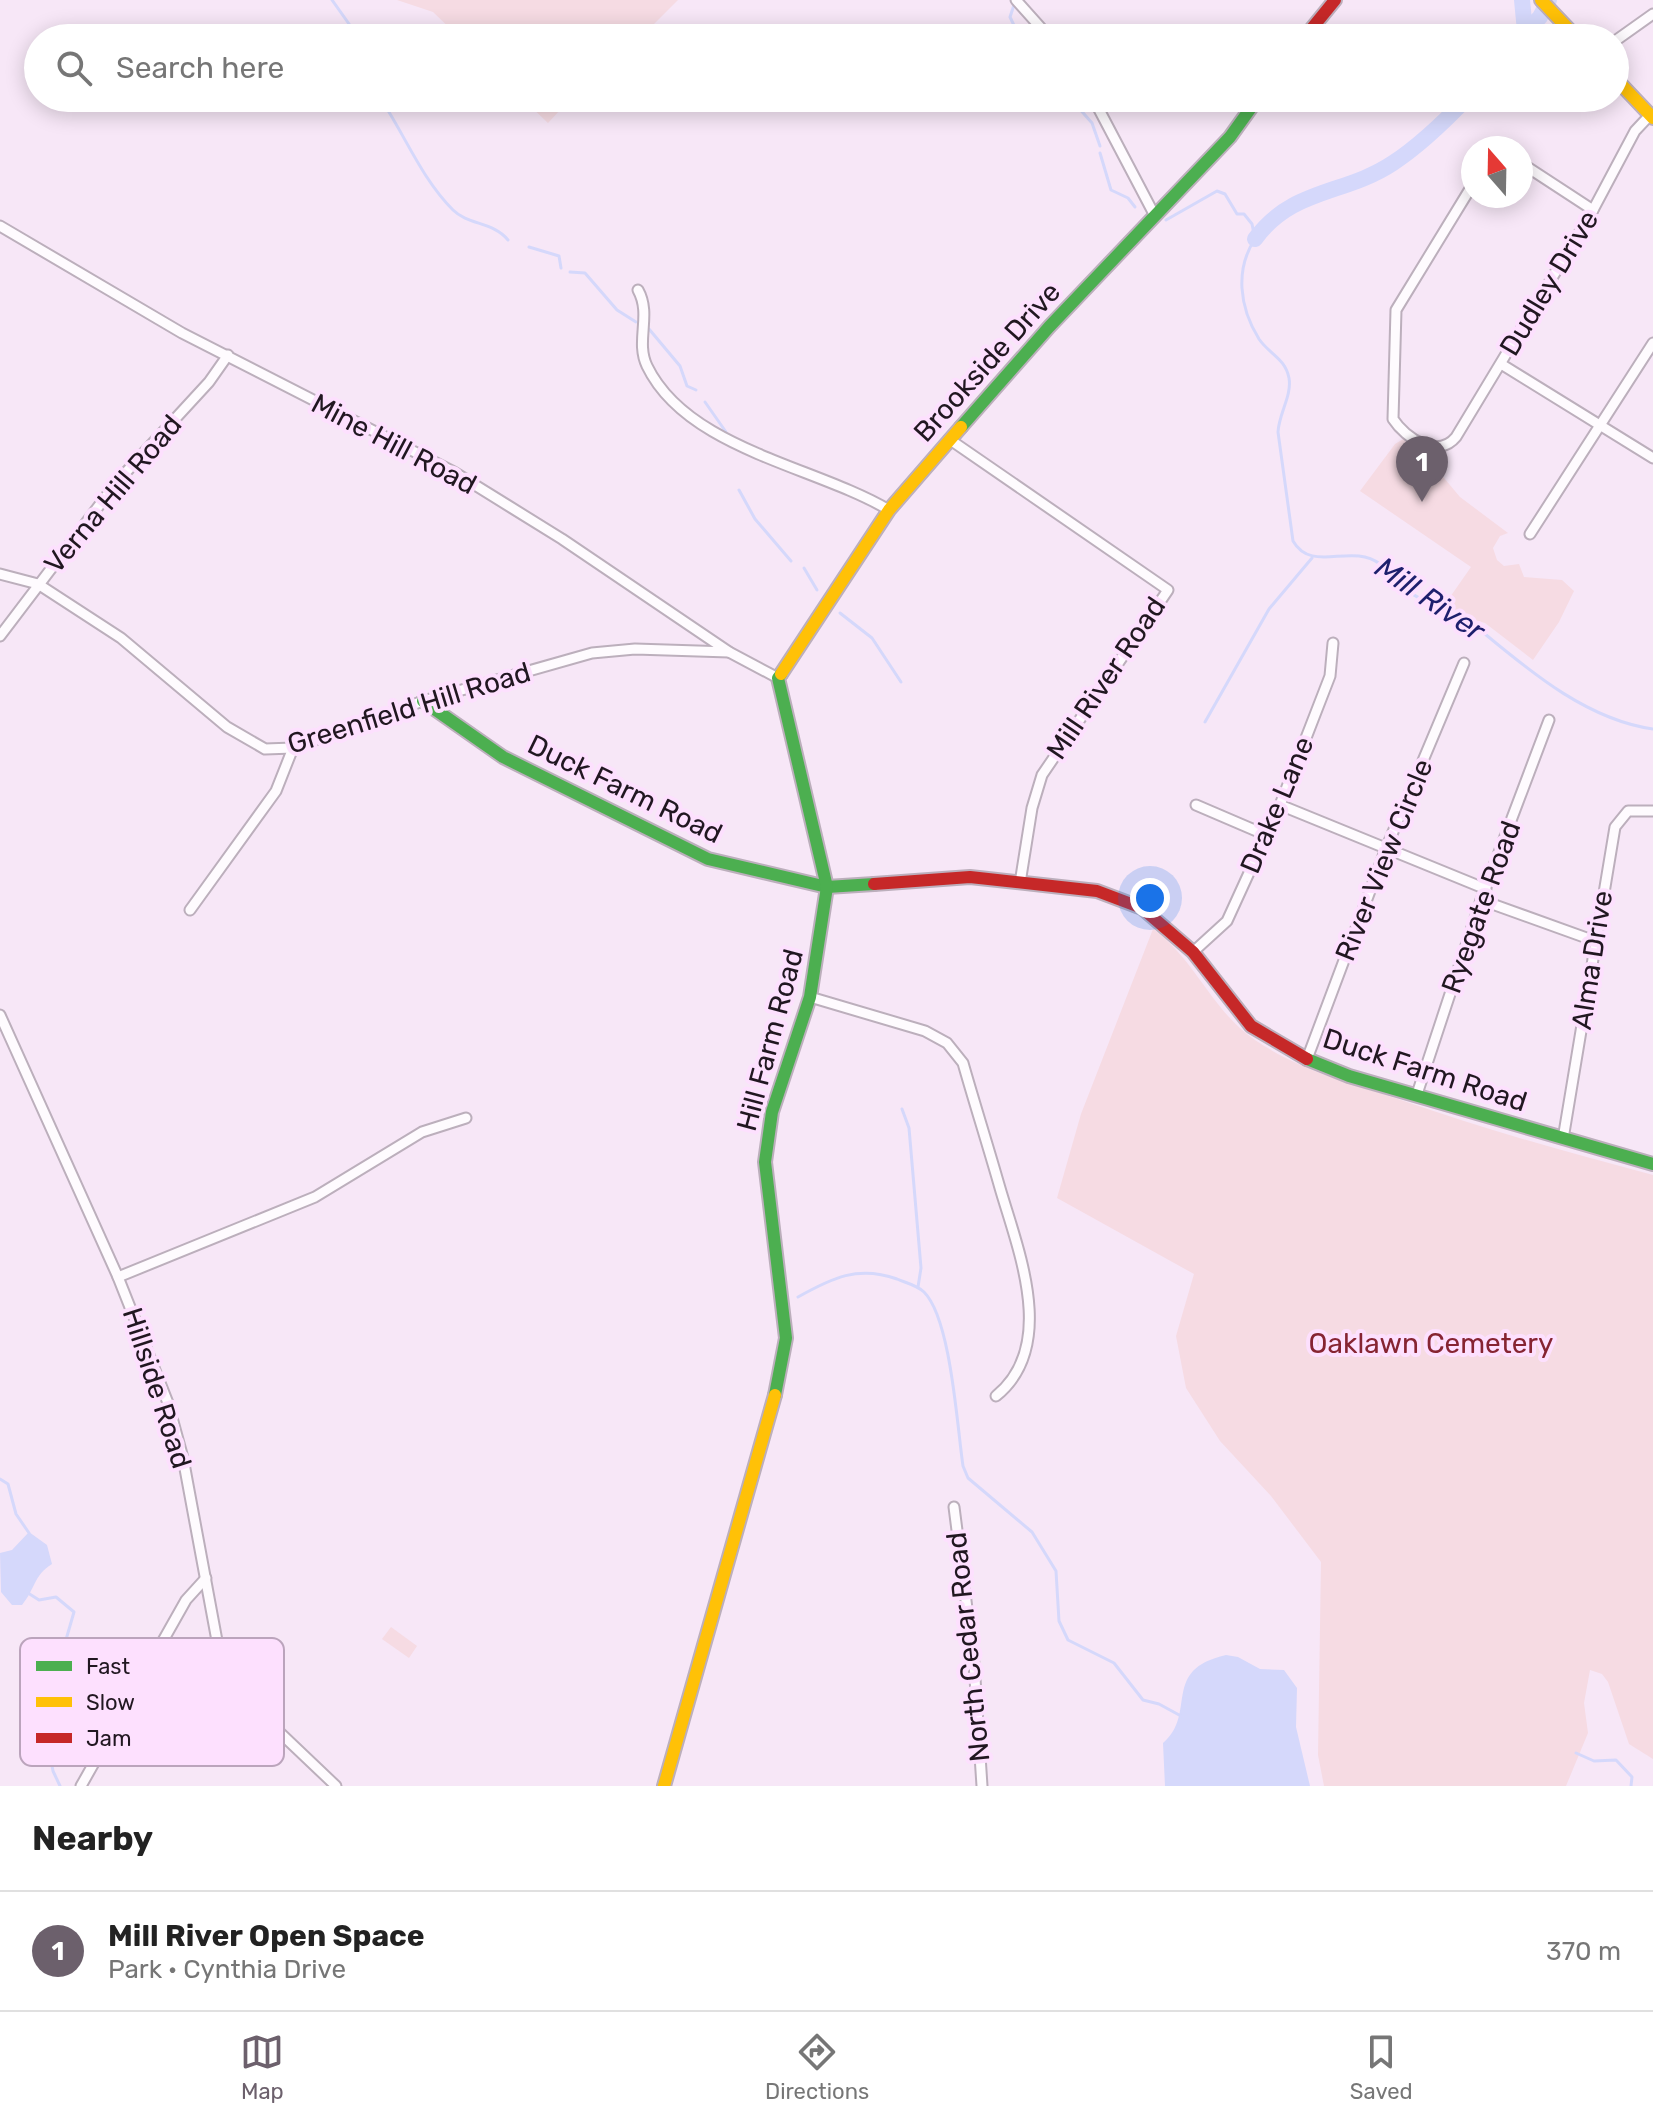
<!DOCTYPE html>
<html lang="en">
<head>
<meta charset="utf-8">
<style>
  :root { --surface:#fff; --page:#f6f6f6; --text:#222; --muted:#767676; --line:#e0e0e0; --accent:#6c606c }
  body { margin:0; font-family:Rubik,sans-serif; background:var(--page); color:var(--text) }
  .compass { position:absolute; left:1461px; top:136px; width:72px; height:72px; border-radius:50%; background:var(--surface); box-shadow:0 4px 20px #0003; rotate:340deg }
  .you { position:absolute; left:1150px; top:898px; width:28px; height:28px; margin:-20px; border:6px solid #fff; border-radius:50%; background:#1a73e8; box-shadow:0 0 0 12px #1a73e833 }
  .badge { display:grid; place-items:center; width:52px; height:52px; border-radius:50%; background:var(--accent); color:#fff; font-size:26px; font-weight:700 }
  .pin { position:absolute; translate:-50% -66px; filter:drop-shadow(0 2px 4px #0008) }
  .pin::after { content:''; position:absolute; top:42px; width:28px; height:24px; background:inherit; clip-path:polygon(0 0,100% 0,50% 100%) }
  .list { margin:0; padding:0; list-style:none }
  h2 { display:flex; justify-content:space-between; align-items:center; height:104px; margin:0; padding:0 32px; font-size:34px }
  h2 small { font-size:26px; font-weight:400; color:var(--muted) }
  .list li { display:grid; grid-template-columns:52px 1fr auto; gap:24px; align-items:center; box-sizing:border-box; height:120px; padding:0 32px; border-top:2px solid var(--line) }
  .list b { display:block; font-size:30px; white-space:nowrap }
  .list p { margin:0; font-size:26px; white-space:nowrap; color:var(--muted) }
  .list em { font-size:26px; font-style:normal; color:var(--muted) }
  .icon { flex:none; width:44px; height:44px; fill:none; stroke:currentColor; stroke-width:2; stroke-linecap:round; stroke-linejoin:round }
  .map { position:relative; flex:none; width:1653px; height:1786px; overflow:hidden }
  .search { position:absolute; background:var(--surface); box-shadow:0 4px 20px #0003; left:24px; right:24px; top:24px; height:88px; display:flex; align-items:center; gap:20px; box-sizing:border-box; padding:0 28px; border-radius:44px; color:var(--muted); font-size:30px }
  .sheet { height:224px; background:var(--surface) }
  nav { display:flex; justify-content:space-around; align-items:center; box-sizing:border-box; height:112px; border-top:2px solid var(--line); background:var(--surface); font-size:22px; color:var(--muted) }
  nav a { display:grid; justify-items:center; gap:4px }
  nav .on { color:var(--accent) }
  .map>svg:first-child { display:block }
</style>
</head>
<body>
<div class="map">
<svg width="1653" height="1786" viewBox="0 0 1653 1786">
  <rect width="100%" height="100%" fill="#f7e7f7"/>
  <g fill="#f6dbe3">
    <path d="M397,0H678L640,38H460L433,12Z"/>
    <path d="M522,98H580L570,107L561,109L548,123Z"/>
    <path d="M1410,435L1411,451L1439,472L1460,497L1508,533L1500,536L1493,548L1497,560L1504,566L1519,564L1524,577L1562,580L1574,591L1559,622L1533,660L1485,623L1441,610L1471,567L1360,491L1395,444Z"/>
    <path d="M1153,929C1195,959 1212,1011 1255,1040C1301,1071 1350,1083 1401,1100C1484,1129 1569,1153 1653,1175V1759L1629,1744L1608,1682L1602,1674L1590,1670L1584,1703L1588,1733L1566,1786H1324L1318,1755L1321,1562L1271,1496L1220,1441L1186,1388L1176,1336L1194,1274L1057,1198L1081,1114Z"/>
    <path d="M391,1627L417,1646L409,1658L382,1639Z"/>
  </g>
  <g fill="#d5d8fb">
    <path d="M29,1532L47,1545L52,1564C33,1576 36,1588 22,1605H12L1,1592L0,1553L12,1550Z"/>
    <path d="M1226,1655L1238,1657L1260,1669L1284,1670L1297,1688L1296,1727L1310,1786H1165L1163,1743C1198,1713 1160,1670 1226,1655Z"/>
  </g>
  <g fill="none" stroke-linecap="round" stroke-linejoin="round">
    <g stroke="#d5d8fb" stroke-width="3">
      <path d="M332,0L359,38"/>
      <path d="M1014,5L1010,17L1020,38"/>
      <path d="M384,98V104C407,140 423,180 453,210C468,225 494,222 508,240"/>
      <path d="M1070,98L1092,123L1100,146"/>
      <path d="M1100,153L1111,190L1128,198L1135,207"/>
      <path d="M1166,220L1217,191L1225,194L1237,214H1244L1252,224L1255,239C1235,269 1239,307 1259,339C1269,354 1285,358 1289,378C1292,396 1279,413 1278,432L1293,541C1312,574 1351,542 1380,564C1388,570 1393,579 1401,586C1425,606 1460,614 1485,634C1533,674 1589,720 1653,729"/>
      <path d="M529,247L559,256L561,268"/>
      <path d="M570,272L585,273L617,310L636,322"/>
      <path d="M649,329L680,366L687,386L696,390"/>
      <path d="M705,402L726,432"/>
      <path d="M739,490L755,519L791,561"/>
      <path d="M804,568L817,590"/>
      <path d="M840,613L872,638L901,682"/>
      <path d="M1205,722L1269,609L1312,558"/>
      <path d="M902,1109L909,1128L921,1268L918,1287"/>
      <path d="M798,1297C832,1278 858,1265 897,1279C906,1283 917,1285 924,1292C951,1319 957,1426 963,1466L968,1478L1032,1532L1056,1571L1059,1621L1068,1640L1114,1663L1143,1700L1159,1704L1181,1716"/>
      <path d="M0,1479L8,1484L16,1514L29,1533"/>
      <path d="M28,1593L39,1600L56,1597L74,1612L43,1719L53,1771L60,1786"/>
      <path d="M1576,1753L1594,1761L1616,1760L1632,1777L1631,1786"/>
    </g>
    <g stroke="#d5d8fb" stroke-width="16">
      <path d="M1522,0L1525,31"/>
      <path d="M1520,38L1540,17L1549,0"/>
      <path d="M1255,239C1292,188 1345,195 1393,163C1419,146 1445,121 1467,98"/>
    </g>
    <g stroke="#bcafbc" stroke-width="13">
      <g id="street">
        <path d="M1016,0L1050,38"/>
        <path d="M1615,41L1653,14"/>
        <path d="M1093,98L1155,216"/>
        <path d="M1521,163L1593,210"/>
        <path d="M1473,184L1396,310L1393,419C1406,439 1438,459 1456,437L1593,210L1635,131L1650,115"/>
        <path d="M0,226L182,333L454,472L562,539L729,652L778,678"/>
        <path d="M638,290C652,315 635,341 647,366C687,449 815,466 889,510"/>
        <path d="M1501,364L1653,458"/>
        <path d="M949,439L1168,590L1042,775L1032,808L1020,883"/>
        <path d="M1530,534L1653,343"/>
        <path d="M0,574L38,584L121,638L227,727L265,749L293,748L423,701L592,653L635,649L729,652"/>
        <path d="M0,636L117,482L209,382L228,355"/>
        <path d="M1196,805L1266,835"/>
        <path d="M1280,805L1486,889"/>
        <path d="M1481,900L1595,941"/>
        <path d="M190,910L276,791L293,748"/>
        <path d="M1193,952L1227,921L1280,805L1330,676L1333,643"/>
        <path d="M810,997L925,1031L947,1043L963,1063C975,1105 988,1146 1000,1188C1018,1250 1058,1346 996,1396"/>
        <path d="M0,1015L118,1277L168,1403L183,1458L223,1673L233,1688L336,1786"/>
        <path d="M1307,1059L1385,851L1464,663"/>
        <path d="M1417,1094L1481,900L1549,720"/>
        <path d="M1563,1139L1615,827L1628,811H1653"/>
        <path d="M118,1277L315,1197L422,1132L466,1118"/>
        <path d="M954,1507L974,1663L982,1786"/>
        <path d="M81,1786L186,1600L206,1578"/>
      </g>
    </g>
    <g stroke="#bcafbc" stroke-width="16">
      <g id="fast">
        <path d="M961,427L1049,327L1230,137L1258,98"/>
        <path d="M423,701L503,757L708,859L827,887L874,884"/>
        <path d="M1307,1059L1349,1076L1653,1164"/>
        <path d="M775,1395L786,1338L765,1162L772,1112L810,997L827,887L778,678L781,674"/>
      </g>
    </g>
    <g stroke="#bcafbc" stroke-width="16">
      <g id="slow">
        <path d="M1541,0L1577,38"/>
        <path d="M1615,78L1653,118"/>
        <path d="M781,674L889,510L961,427"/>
        <path d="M664,1786L775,1395"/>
      </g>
    </g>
    <g stroke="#bcafbc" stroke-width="16">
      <g id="jam">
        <path d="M1304,38L1335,0"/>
        <path d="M874,884L970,877L1097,891L1142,908L1193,952L1251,1026L1307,1059"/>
      </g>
    </g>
    <use href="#street" stroke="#fefbfe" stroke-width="9"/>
    <use href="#fast" stroke="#4caf50" stroke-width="12"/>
    <use href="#slow" stroke="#ffc107" stroke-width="12"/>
    <use href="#jam" stroke="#c62828" stroke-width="12"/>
  </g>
  <g text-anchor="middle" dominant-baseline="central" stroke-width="8" stroke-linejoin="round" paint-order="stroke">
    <g font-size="28" fill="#211721" stroke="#fde0fe">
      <text transform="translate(1549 283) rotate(-59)">Dudley Drive</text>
      <text transform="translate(987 362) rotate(-48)">Brookside Drive</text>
      <text transform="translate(394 444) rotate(28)">Mine Hill Road</text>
      <text transform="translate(113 494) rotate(-50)">Verna Hill Road</text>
      <text transform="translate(1106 678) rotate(-56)">Mill River Road</text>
      <text transform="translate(409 708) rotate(-17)">Greenfield Hill Road</text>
      <text transform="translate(625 789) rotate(26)">Duck Farm Road</text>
      <text transform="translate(1277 805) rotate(-67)">Drake Lane</text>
      <text transform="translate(1384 860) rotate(-68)">River View Circle</text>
      <text transform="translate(1481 907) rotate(-70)">Ryegate Road</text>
      <text transform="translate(1592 960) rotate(-81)">Alma Drive</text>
      <text transform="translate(770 1040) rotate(-75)">Hill Farm Road</text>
      <text transform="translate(1425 1070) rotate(18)">Duck Farm Road</text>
      <text transform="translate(157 1388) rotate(72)">Hillside Road</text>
      <text transform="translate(968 1647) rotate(-96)">North Cedar Road</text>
    </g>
    <g font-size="28" fill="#862432" stroke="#fde0fe">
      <text x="1431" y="1343">Oaklawn Cemetery</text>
    </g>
    <g font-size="30" font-style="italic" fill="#1d1f6d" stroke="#fde0fe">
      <text transform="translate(1430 599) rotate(34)">Mill River</text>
    </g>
  </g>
  <rect x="20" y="1638" width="264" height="128" rx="12" fill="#fde0fe" stroke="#bba4bc" stroke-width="2"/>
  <rect x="36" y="1661" width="36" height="10" fill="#4caf50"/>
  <rect x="36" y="1697" width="36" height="10" fill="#ffc107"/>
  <rect x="36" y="1733" width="36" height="10" fill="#c62828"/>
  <g font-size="22" fill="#211721">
    <text x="86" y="1674">Fast</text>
    <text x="86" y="1710">Slow</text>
    <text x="86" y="1746">Jam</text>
  </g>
</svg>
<svg class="compass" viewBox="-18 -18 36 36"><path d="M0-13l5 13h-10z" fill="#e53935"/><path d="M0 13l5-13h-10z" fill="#767676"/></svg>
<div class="you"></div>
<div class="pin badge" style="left:1422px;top:502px">1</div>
<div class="search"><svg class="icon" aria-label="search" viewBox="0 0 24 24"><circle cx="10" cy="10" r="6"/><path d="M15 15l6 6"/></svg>Search here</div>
</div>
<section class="sheet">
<h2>Nearby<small></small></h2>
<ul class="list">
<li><span class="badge">1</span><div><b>Mill River Open Space</b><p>Park · Cynthia Drive</p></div><em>370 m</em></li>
</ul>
</section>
<nav>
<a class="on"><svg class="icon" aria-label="map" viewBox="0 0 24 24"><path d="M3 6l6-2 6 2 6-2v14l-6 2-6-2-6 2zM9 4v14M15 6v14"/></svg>Map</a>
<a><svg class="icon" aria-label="directions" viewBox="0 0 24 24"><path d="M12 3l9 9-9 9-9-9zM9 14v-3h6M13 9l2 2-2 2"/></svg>Directions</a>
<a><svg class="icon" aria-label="saved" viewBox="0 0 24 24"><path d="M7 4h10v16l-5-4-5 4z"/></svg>Saved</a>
</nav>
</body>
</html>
